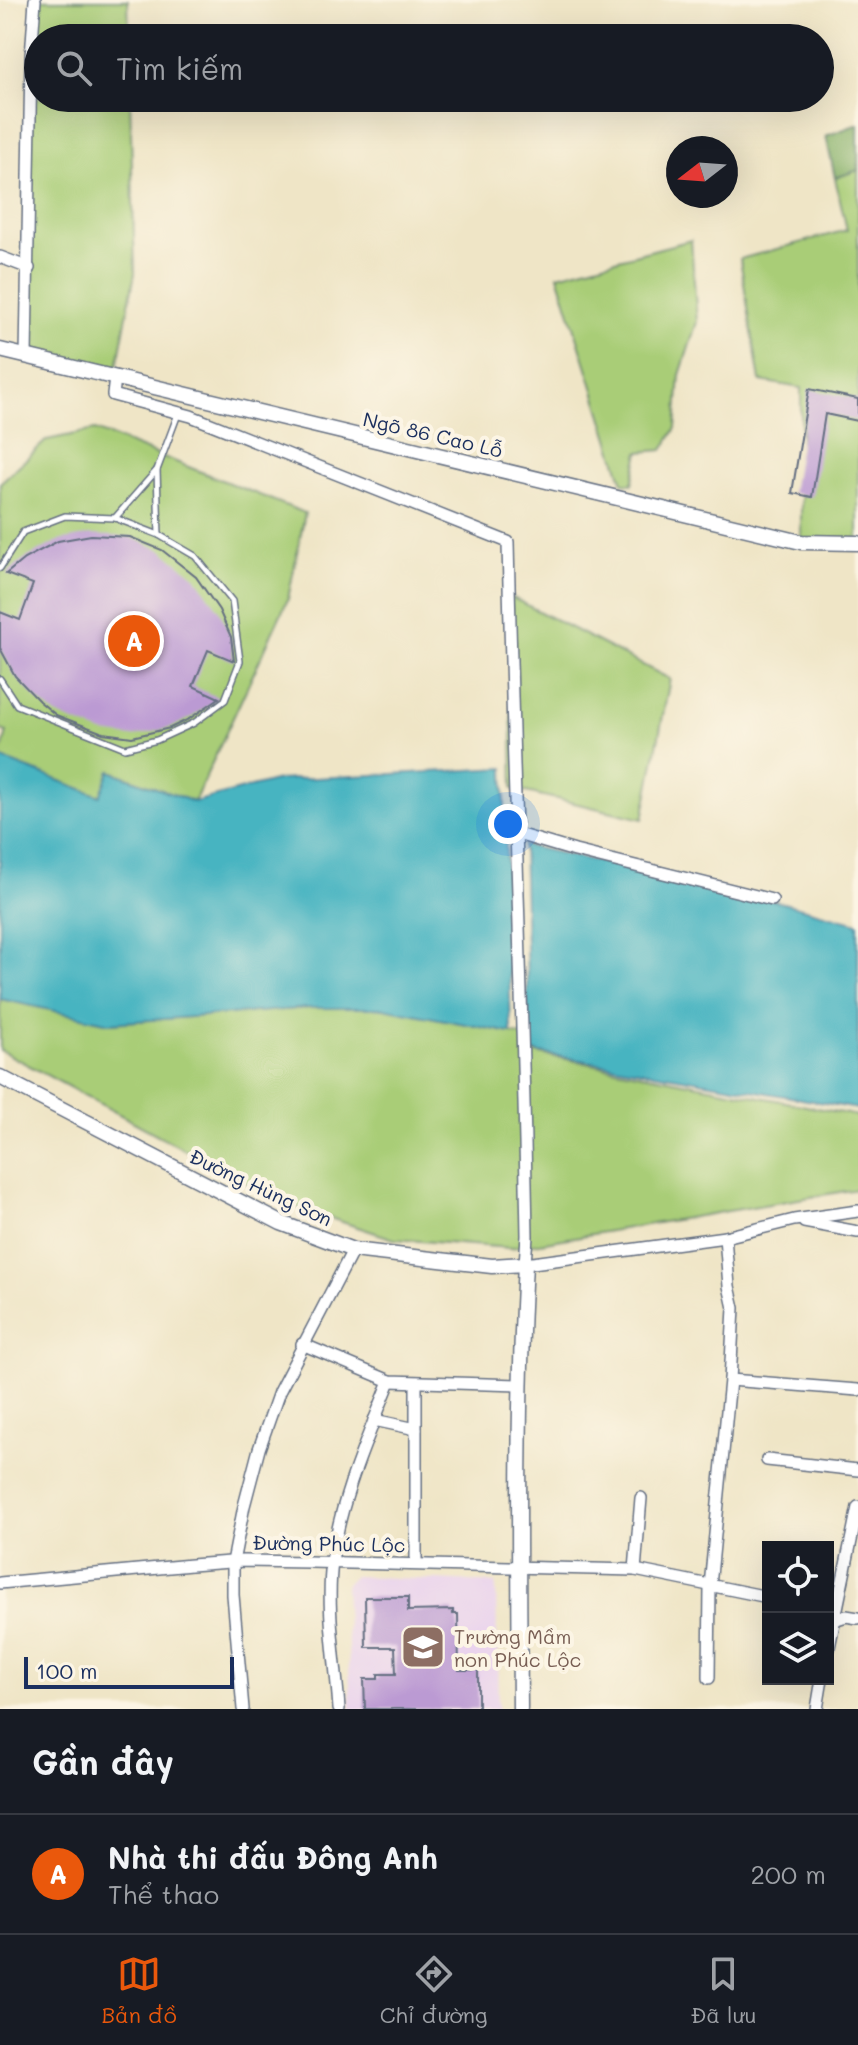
<!DOCTYPE html>
<html lang="vi">
<head>
<meta charset="utf-8">
<style>
  :root { --surface:#171b24; --page:#20242c; --text:#f1f3f6; --muted:#9ea1a6; --line:#363941; --accent:#ea580c }
  body { margin:0; font-family:Mali,sans-serif; background:var(--page); color:var(--text) }
  .controls { position:absolute; right:24px; bottom:24px; display:grid; overflow:hidden; border-radius:0px; box-shadow:0 8px 32px #0002 }
  .controls button { width:72px; height:72px; display:grid; place-items:center; padding:0; border:0; border-bottom:2px solid var(--line); background:var(--surface); color:var(--text); font:40px sans-serif }
  .compass { position:absolute; left:666px; top:136px; width:72px; height:72px; border-radius:50%; background:var(--surface); box-shadow:0 8px 32px #0002; rotate:253deg }
  .scale { position:absolute; left:24px; bottom:20px; width:210px; box-sizing:border-box; padding-left:8px; border:4px solid #1b2f5e; border-top:0; font-size:22px; line-height:28px; white-space:nowrap; color:#1b2f5e; -webkit-text-stroke:6px #fcf5e5; paint-order:stroke }
  .you { position:absolute; left:508px; top:824px; width:28px; height:28px; margin:-20px; border:6px solid #fff; border-radius:50%; background:#1a73e8; box-shadow:0 0 0 12px #1a73e833 }
  .badge { display:grid; place-items:center; width:52px; height:52px; border-radius:50%; background:var(--accent); color:#fff; font-size:26px; font-weight:700 }
  .pin { position:absolute; translate:-50% -50%; border:4px solid #fff; box-shadow:0 2px 8px #0006 }
  .list { margin:0; padding:0; list-style:none }
  h2 { display:flex; justify-content:space-between; align-items:center; height:104px; margin:0; padding:0 32px; font-size:34px }
  h2 small { font-size:26px; font-weight:400; color:var(--muted) }
  .list li { display:grid; grid-template-columns:52px 1fr auto; gap:24px; align-items:center; box-sizing:border-box; height:120px; padding:0 32px; border-top:2px solid var(--line) }
  .list b { display:block; font-size:30px; white-space:nowrap }
  .list p { margin:0; font-size:26px; white-space:nowrap; color:var(--muted) }
  .list em { font-size:26px; font-style:normal; color:var(--muted) }
  .icon { flex:none; width:44px; height:44px; fill:none; stroke:currentColor; stroke-width:2; stroke-linecap:round; stroke-linejoin:round }
  .map { position:relative; flex:none; width:858px; height:1709px; overflow:hidden }
  .search { position:absolute; background:var(--surface); box-shadow:0 8px 32px #0002; left:24px; right:24px; top:24px; height:88px; display:flex; align-items:center; gap:20px; box-sizing:border-box; padding:0 28px; border-radius:44px; color:var(--muted); font-size:30px }
  .sheet { height:224px; background:var(--surface) }
  nav { display:flex; justify-content:space-around; align-items:center; box-sizing:border-box; height:112px; border-top:2px solid var(--line); background:var(--surface); font-size:22px; color:var(--muted) }
  nav a { display:grid; justify-items:center; gap:4px }
  nav .on { color:var(--accent) }
  .map>svg:first-child { display:block }
</style>
</head>
<body>
<div class="map">
<svg width="858" height="1709" viewBox="0 0 858 1709">
  <rect width="100%" height="100%" fill="#fcf5e5"/>
  <filter id="ink" filterUnits="userSpaceOnUse"><feTurbulence type="fractalNoise" baseFrequency=".0125" numOctaves="2"/><feDisplacementMap in="SourceGraphic" scale="16" xChannelSelector="R" yChannelSelector="G"/><feConvolveMatrix kernelMatrix="1 2 1 2 8 2 1 2 1" color-interpolation-filters="sRGB"/></filter>
  <filter id="wash" filterUnits="userSpaceOnUse"><feTurbulence type="fractalNoise" baseFrequency=".006" numOctaves="4" result="noise"/><feDisplacementMap in="SourceGraphic" scale="32" xChannelSelector="R" yChannelSelector="G"/><feGaussianBlur stdDeviation="1.8" result="paint"/><feColorMatrix in="noise" values="0 0 0 0 0 0 0 0 0 0 0 0 0 0 0 0 0 1.4 0 .05"/><feComposite in="paint" operator="in"/></filter>
  <g filter="url(#wash)">
    <rect width="100%" height="100%" fill="#efe5c6"/>
    <path fill="#e9d2ed" d="M354,1576L496,1583L498,1709H351L345,1585Z"/>
    <g fill="#a9cd77" stroke="#627e6a" stroke-width="2">
      <path d="M34,0H128L129,38H38V98H130L135,273L115,378L26,357Z"/>
      <path d="M858,170V543L801,542V388L760,381L740,259L847,230L835,178Z"/>
      <path d="M691,240L697,322L680,375L676,428L663,450L639,452L632,484L623,483L558,275Z"/>
      <path d="M95,430L305,513L288,599L194,802L111,771L100,796L0,758L7,732L0,730V483L47,440Z"/>
      <path d="M509,596L670,679L643,819L513,789Z"/>
      <path d="M0,999L110,1023L310,1008H385L511,1033L523,1036L524,1051L858,1116V1189L510,1248L394,1239L284,1203L0,1050Z"/>
    </g>
    <path fill="#86b068" stroke="#507063" stroke-width="2" d="M858,124V170L835,178L826,136Z"/>
    <g fill="#46b4c1" stroke="#307290" stroke-width="2">
      <path d="M0,758L100,796L110,771L194,802L278,780L504,768L511,1033L384,1008H310L110,1023L0,999Z"/>
      <path d="M523,845L772,900L858,923V1109L529,1051Z"/>
    </g>
    <g id="blocks">
      <g fill="#bb9ad3">
        <path d="M809,389L858,399V421L825,414L812,497L792,493Z"/>
        <path d="M91,535L130,537L162,550L196,577L219,610L231,637L234,661L208,650L193,686L219,698L189,719L170,728L132,737L103,733L56,715L39,701L15,676L0,648V612L20,620L33,584L6,574L24,559L58,541Z"/>
        <path d="M365,1597H408V1611L453,1610V1614H458L459,1670H478V1709H365L364,1679H378V1674H396L395,1647H366Z"/>
      </g>
    </g>
  </g>
  <g filter="url(#ink)">
    <use href="#blocks" fill-opacity="0" stroke="#656f82" stroke-width="2"/>
    <g fill="none" stroke-linecap="round" stroke-linejoin="round">
      <g stroke="#656f82" stroke-width="8">
        <g id="service">
          <path d="M115,518L159,535"/>
          <path d="M0,568L23,532L65,516L115,518L157,470L178,414"/>
          <path d="M0,679L17,705L125,748L157,740L194,723L225,700L240,661L232,601L195,556L159,535L157,470"/>
        </g>
      </g>
      <g stroke="#656f82" stroke-width="14">
        <g id="minor">
          <path d="M0,257L29,268"/>
          <path d="M26,357L31,57L35,0"/>
          <path d="M115,378L113,395L191,416L508,542C513,774 523,1005 527,1236L525,1264L725,1237L794,1220L858,1211"/>
          <path d="M514,833L575,851L772,900"/>
          <path d="M804,1222L858,1232"/>
          <path d="M302,1344L390,1381L519,1385"/>
          <path d="M730,1380L858,1390"/>
          <path d="M374,1420L416,1429"/>
          <path d="M767,1460L858,1470"/>
          <path d="M416,1564V1383"/>
          <path d="M635,1570L641,1498"/>
          <path d="M0,1583L191,1565L243,1561L310,1562L635,1570L768,1597"/>
          <path d="M828,1614L837,1619L846,1616L858,1618"/>
          <path d="M828,1652L858,1507"/>
          <path d="M709,1678L710,1586L730,1380L734,1308L729,1286L725,1237"/>
          <path d="M243,1709L233,1595V1562L244,1506L259,1449L279,1392L353,1250"/>
          <path d="M339,1709C336,1661 326,1609 332,1562C340,1499 367,1439 390,1381"/>
          <path d="M817,1709L822,1679"/>
        </g>
      </g>
      <g stroke="#656f82" stroke-width="17">
        <g id="tertiary">
          <path d="M0,350L801,542L858,543"/>
          <path d="M0,1077L281,1223L353,1250L492,1266L525,1264C517,1412 519,1560 520,1709"/>
        </g>
      </g>
      <use href="#service" stroke="#fff" stroke-width="5"/>
      <use href="#minor" stroke="#fff" stroke-width="11"/>
      <use href="#tertiary" stroke="#fff" stroke-width="14"/>
    </g>
  </g>
  <defs>
    <g id="school-square" transform="scale(2.3)"><rect x="-9" y="-9" width="18" height="18" rx="4" fill="#8d6e63" stroke="#fcf5e5"/><path d="M0-5L7-2L0 1L-7-2ZM-4 1L0 2.5L4 1V4Q0 6-4 4Z" fill="#fff"/></g>
  </defs>
  <g fill-rule="evenodd">
    <use href="#school-square" x="423" y="1647"/>
  </g>
  <g text-anchor="middle" dominant-baseline="central" stroke-width="8" stroke-linejoin="round" paint-order="stroke">
    <g font-size="20" fill="#1b2f5e" stroke="#fcf5e5">
      <text transform="translate(433 434) rotate(13)">Ngõ 86 Cao Lỗ</text>
      <text transform="translate(261 1187) rotate(25)">Đường Hùng Sơn</text>
      <text transform="translate(329 1543) rotate(1)">Đường Phúc Lộc</text>
    </g>
    <g font-size="20" fill="#785e54" stroke="#fcf5e5" text-anchor="start">
      <text x="454" y="1636">Trường Mầm<tspan x="454" dy="23">non Phúc Lộc</tspan></text>
    </g>
  </g>
</svg>
<div class="controls">
<button><svg class="icon" aria-label="locate" viewBox="0 0 24 24"><circle cx="12" cy="12" r="6"/><path d="M12 2v4M12 18v4M2 12h4M18 12h4"/></svg></button>
<button><svg class="icon" aria-label="layers" viewBox="0 0 24 24"><path d="M12 4l9 5-9 5-9-5zM3 14l9 5 9-5"/></svg></button>
</div>
<svg class="compass" viewBox="-18 -18 36 36"><path d="M0-13l5 13h-10z" fill="#e53935"/><path d="M0 13l5-13h-10z" fill="#9ea1a6"/></svg>
<div class="scale">100 m</div>
<div class="you"></div>
<div class="pin badge" style="left:134px;top:641px">A</div>
<div class="search"><svg class="icon" aria-label="search" viewBox="0 0 24 24"><circle cx="10" cy="10" r="6"/><path d="M15 15l6 6"/></svg>Tìm kiếm</div>
</div>
<section class="sheet">
<h2>Gần đây<small></small></h2>
<ul class="list">
<li><span class="badge">A</span><div><b>Nhà thi đấu Đông Anh</b><p>Thể thao</p></div><em>200 m</em></li>
</ul>
</section>
<nav>
<a class="on"><svg class="icon" aria-label="map" viewBox="0 0 24 24"><path d="M3 6l6-2 6 2 6-2v14l-6 2-6-2-6 2zM9 4v14M15 6v14"/></svg>Bản đồ</a>
<a><svg class="icon" aria-label="directions" viewBox="0 0 24 24"><path d="M12 3l9 9-9 9-9-9zM9 14v-3h6M13 9l2 2-2 2"/></svg>Chỉ đường</a>
<a><svg class="icon" aria-label="saved" viewBox="0 0 24 24"><path d="M7 4h10v16l-5-4-5 4z"/></svg>Đã lưu</a>
</nav>
</body>
</html>
